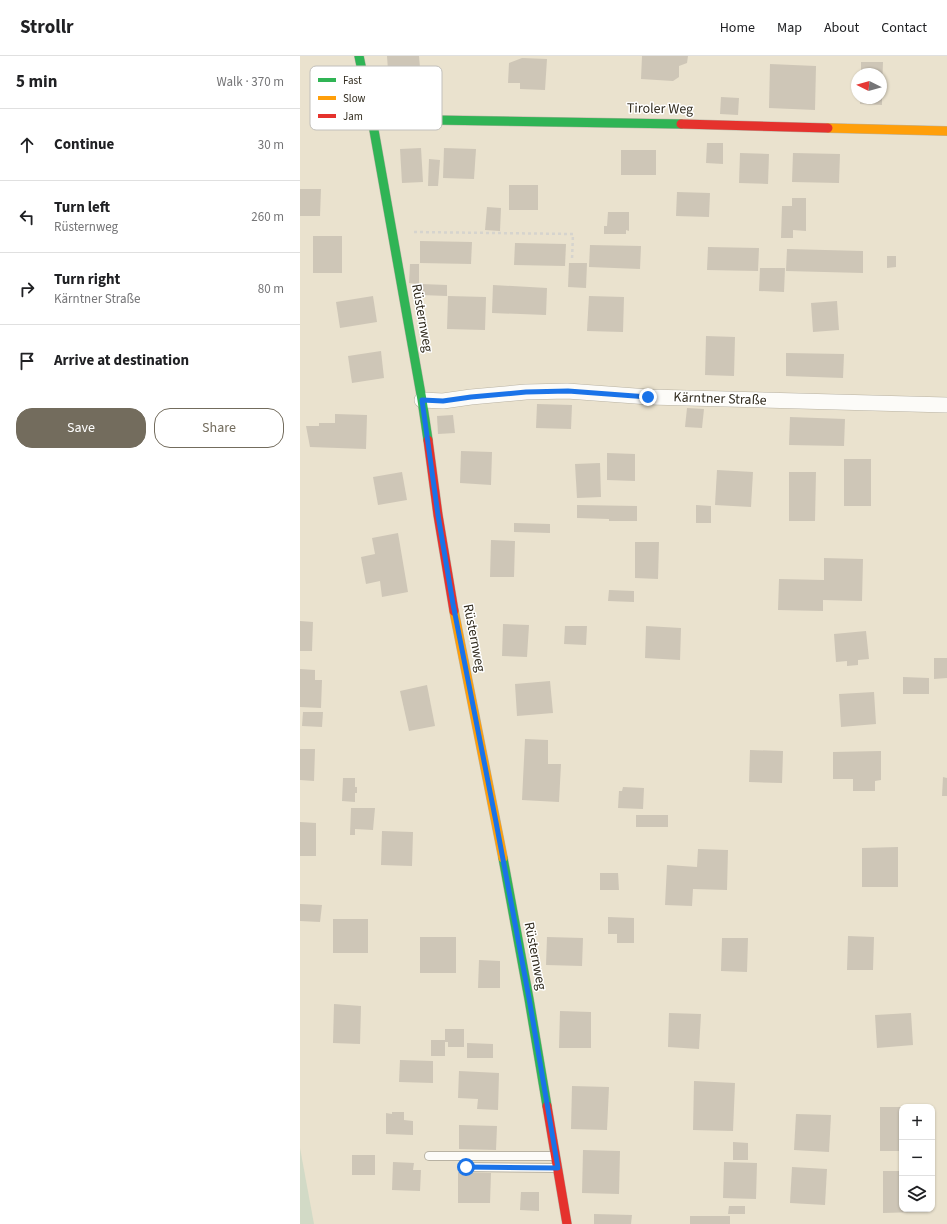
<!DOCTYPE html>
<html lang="en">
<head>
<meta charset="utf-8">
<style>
  :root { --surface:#fff; --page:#f2f2f2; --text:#202124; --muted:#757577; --line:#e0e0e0; --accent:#736c5d }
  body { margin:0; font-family:"Source Sans 3",sans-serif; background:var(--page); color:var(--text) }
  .controls { position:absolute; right:12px; bottom:12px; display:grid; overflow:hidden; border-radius:8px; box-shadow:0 1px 3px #0004 }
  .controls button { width:36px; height:36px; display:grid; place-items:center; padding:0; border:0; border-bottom:1px solid var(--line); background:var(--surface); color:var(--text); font:20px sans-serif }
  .compass { position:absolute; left:551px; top:12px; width:36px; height:36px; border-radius:50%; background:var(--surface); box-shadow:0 1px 3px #0004; rotate:275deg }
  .stop { position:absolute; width:12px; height:12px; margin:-9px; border:3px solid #1a73e8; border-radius:50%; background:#fff }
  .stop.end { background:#1a73e8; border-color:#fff; box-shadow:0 1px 4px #0008 }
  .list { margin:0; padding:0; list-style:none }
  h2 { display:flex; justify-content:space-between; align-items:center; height:52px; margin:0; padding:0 16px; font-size:17px }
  h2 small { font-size:13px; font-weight:400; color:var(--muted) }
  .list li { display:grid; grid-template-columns:26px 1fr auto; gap:12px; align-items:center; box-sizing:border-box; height:72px; padding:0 16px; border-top:1px solid var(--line) }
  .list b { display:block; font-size:15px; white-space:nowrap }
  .list p { margin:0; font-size:13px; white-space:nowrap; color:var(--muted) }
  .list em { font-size:13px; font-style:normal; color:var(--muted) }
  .actions { display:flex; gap:8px; padding:12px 16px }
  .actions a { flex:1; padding:9px 0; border:1px solid var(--accent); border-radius:16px; text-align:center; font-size:14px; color:var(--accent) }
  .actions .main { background:var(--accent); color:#fff }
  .icon { flex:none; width:22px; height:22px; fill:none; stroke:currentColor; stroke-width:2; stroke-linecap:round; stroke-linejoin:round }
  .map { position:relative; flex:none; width:647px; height:1168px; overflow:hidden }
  header { display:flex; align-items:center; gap:24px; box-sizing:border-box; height:56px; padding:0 20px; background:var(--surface); border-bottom:1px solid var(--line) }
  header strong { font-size:19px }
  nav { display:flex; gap:22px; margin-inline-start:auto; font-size:14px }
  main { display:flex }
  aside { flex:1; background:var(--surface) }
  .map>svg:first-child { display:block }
</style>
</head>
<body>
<header>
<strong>Strollr</strong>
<nav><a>Home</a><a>Map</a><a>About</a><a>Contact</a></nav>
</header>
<main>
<aside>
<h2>5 min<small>Walk · 370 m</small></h2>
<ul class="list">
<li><svg class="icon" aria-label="ahead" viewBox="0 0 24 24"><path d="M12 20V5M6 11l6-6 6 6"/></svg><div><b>Continue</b></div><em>30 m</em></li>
<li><svg class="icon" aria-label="left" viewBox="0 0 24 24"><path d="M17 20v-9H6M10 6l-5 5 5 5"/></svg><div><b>Turn left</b><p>Rüsternweg</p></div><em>260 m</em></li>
<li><svg class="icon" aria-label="right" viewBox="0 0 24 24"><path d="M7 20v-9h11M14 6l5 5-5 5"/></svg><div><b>Turn right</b><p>Kärntner Straße</p></div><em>80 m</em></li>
<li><svg class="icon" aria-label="arrive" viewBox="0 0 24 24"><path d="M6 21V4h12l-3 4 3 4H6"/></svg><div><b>Arrive at destination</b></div></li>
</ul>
<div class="actions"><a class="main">Save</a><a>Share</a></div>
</aside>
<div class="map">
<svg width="647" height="1168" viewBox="0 0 647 1168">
  <rect width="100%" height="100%" fill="#eae2ce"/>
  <path fill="#d2dac6" d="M0,1092L14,1168H0Z"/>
  <g fill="#cec6b7">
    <path d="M87,0H119L120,12L88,14Z"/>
    <path d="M342,0H388L387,7L379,10V21L373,25L341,23Z"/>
    <path d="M222,2L247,3L245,34L220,33V27H208L209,7Z"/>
    <path d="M561,6H583L582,33H581V18H561Z"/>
    <path d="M470,8L516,10L515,54L469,52Z"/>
    <path d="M421,41L439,42L438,59L420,58Z"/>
    <path d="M560,42H582V49L560,48Z"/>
    <path d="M407,87H423V108L406,107Z"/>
    <path d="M121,92L123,126L102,127L100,93Z"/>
    <path d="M144,92L176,93L174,123L143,122Z"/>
    <rect x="321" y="94" width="35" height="25"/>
    <path d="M440,97L469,98L468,128L439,127Z"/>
    <path d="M493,97L540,98L539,127L492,126Z"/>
    <path d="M129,103L140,104L138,130H128Z"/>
    <rect x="209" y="129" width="29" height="25"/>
    <path d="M0,133H21L20,160H0Z"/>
    <path d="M377,136L410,137L409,161L376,160Z"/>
    <path d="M492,142H506V175L493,174V182H481L482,150H492Z"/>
    <path d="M187,151L201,152L200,175L185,174Z"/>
    <path d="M308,156H329V175L326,174V178H304V170H307Z"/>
    <rect x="13" y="180" width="29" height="37"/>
    <path d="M120,185L172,186L171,208L120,207Z"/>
    <path d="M215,187L266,188L265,210L214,209Z"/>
    <path d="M290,189L341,190L340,213L289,211Z"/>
    <path d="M408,191L459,192L458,215L407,214Z"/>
    <path d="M487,193L563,195V217L486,215Z"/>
    <path d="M587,200H596V211L587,212Z"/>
    <path d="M269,207H287L286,232L268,231Z"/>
    <path d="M110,208H119V228L109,227Z"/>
    <path d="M460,212H485L484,236L459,235Z"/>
    <path d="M121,228L147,229V240L121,239Z"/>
    <path d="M193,229L247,232L246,259L192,257Z"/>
    <path d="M73,240L77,266L40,272L36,246Z"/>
    <path d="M148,240L186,241L185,274L147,273Z"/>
    <path d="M289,240L324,241L323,276L287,275Z"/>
    <path d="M537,245L539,274L513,276L511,247Z"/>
    <path d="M406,280L435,281L434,320L405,319Z"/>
    <path d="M81,295L84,322L52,327L48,300Z"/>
    <path d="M486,297L544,298L543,322L486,320Z"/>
    <path d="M237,348L272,349L271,373L236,372Z"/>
    <path d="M387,352L404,353L402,372L385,371Z"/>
    <path d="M35,358L67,359L66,393L10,391L6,370H19V367H35Z"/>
    <path d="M153,359L155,377L138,378L137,360Z"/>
    <path d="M490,361L545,363L544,390L489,389Z"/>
    <path d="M161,395L192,396L191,429L160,427Z"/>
    <path d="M307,397L335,398V425L307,424Z"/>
    <rect x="544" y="403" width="27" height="47"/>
    <path d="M300,407L301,441L277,442L275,408Z"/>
    <path d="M417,414L453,416L451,451L415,449Z"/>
    <path d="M102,416L107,444L78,449L73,421Z"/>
    <path d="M489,416H516L515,465H489Z"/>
    <path d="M277,449L337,450V465H309V463L277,462Z"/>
    <path d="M396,449L411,450V467H396Z"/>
    <path d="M214,467L250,468V477L214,476Z"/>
    <path d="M98,477L108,536L82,541L80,525L66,528L61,501L75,498L72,482Z"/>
    <path d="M191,484L215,485L214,521H190Z"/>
    <path d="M335,486H359L358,523L335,522Z"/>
    <path d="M524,502L563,503L562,545L523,544V555L478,554L479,523L524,524Z"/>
    <path d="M309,534L334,535V546L308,545Z"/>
    <path d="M0,565L13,566L12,595H0Z"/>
    <path d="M203,568L229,569L227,601L202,600Z"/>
    <path d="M265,570H287L286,589L264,588Z"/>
    <path d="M346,570L381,572L380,604L345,602Z"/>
    <path d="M566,575L569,603L558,604V609L547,610V605L536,606L534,578Z"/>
    <path d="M634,602H647V622L634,623Z"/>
    <path d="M0,613L15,614V624H22L21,652L0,651Z"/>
    <path d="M603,621L629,622V638H603Z"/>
    <path d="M250,625L253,657L217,660L215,628Z"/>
    <path d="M127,629L135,670L109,675L100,635Z"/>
    <path d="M574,636L576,668L541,671L539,638Z"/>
    <path d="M3,656H23L22,671L2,670Z"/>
    <path d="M225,683L248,684V708H261L259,746L222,744Z"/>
    <path d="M0,693H15L14,725L0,724Z"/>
    <path d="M450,694L483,695L482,727L449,726Z"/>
    <path d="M581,695V724L575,725V735H553V723H533V696Z"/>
    <path d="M643,721L647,722V740H642Z"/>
    <path d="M43,722H55V731H57V737H55V746L42,745Z"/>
    <path d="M323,731L344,732L343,753L318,752L319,735H322Z"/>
    <path d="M51,752H75L73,774L55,773V779H50Z"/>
    <rect x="336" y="759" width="32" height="12"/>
    <path d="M0,766L16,767V800H0Z"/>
    <path d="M82,775L113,776L112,810L81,809Z"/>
    <path d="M598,791V831H562V792Z"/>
    <path d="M398,793L428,794L427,834L393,833L392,850L365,849L367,809L397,811Z"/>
    <path d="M300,817H318L319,834H300Z"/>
    <path d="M0,848L22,849L20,866L0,865Z"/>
    <path d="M308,861L334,862V887H317V878H308Z"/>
    <rect x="33" y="863" width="35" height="34"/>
    <path d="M548,880L574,881L573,914H547Z"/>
    <rect x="120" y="881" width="36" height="36"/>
    <path d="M247,881L283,882L282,910L246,909Z"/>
    <path d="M422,882H448L447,916L421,915Z"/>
    <path d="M179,904L200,905V932H178Z"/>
    <path d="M34,948L61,950L60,988L33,987Z"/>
    <path d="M260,955L291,956V992H259Z"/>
    <path d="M369,957L401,958L399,993L368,991Z"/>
    <path d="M611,957L613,989L577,992L575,959Z"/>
    <path d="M145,973H164V991H148V986H145V1000H131V984H145Z"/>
    <path d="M167,987L193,988V1002H167Z"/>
    <path d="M100,1004L133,1005V1027L99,1026Z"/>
    <path d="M159,1015L199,1017L198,1054L177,1053L178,1043L158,1042Z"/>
    <path d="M394,1025L435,1027L433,1075L393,1074Z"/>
    <path d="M272,1030L309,1031L307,1074L271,1073Z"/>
    <rect x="580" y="1051" width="22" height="44"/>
    <path d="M92,1056H104V1064L113,1065V1079L86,1078V1057L92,1058Z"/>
    <path d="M496,1058L531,1059L529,1096L494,1094Z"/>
    <path d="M159,1069L197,1070L196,1094L159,1093Z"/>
    <path d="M433,1086L448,1087V1104H433Z"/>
    <path d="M283,1094L320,1095L319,1138L282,1137Z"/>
    <rect x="52" y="1099" width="23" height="20"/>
    <path d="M93,1106L114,1107L113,1114H121L120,1135L92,1134Z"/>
    <path d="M424,1106L457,1107L456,1143L423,1142Z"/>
    <path d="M492,1111L527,1113L525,1149L490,1147Z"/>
    <path d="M583,1115H602V1153H618V1156L583,1157Z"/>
    <path d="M158,1116L191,1117L190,1147H158Z"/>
    <path d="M221,1136H239V1155L220,1154Z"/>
    <path d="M429,1150H445V1158H428Z"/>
    <path d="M294,1158L332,1159L331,1168H294Z"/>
    <rect x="390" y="1160" width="40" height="8"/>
  </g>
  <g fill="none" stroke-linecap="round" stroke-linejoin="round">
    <g stroke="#b8b2a3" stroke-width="10">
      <g id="lane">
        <path d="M129,1100H254"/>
        <path d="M166,1111L257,1112"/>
      </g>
    </g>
    <g stroke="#b8b2a3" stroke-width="16">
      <path id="street" d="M122,344L143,345L171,341L226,336L267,335L349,341L647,349"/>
    </g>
    <g stroke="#b8b2a3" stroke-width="10">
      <g id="fast">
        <path d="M59,0L72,63L122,344L128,384"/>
        <path d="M72,63L381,68"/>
        <path d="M203,802L229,943L247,1050"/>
      </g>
    </g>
    <g stroke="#b8b2a3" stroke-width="10">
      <g id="slow">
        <path d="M528,72L647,75"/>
        <path d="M154,555L203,802"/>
      </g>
    </g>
    <g stroke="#b8b2a3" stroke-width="10">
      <g id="jam">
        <path d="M381,68L528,72"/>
        <path d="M128,384L138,459L154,555"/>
        <path d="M247,1050L267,1168"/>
      </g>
    </g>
    <path stroke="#d6d4ce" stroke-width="2.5" stroke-dasharray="3 3" stroke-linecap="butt" d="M114,176L273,178L272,203"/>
    <use href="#lane" stroke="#fcfbf8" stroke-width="8"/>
    <use href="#street" stroke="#fcfbf8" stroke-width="15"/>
    <use href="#fast" stroke="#30b455" stroke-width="9"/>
    <use href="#slow" stroke="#ff9f0a" stroke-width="9"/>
    <use href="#jam" stroke="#e5322d" stroke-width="9"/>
  </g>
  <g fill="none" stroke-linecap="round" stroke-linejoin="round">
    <path stroke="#1a73e8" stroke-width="5" d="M166,1111L258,1112L229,942L196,766L153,548L138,459L122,344L143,345L171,341L226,336L268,335L348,341"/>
  </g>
  <g text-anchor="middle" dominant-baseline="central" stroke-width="3" stroke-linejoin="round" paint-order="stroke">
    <g font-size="14" fill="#332d20" stroke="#fff">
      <text transform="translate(360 53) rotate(1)">Tiroler Weg</text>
      <text transform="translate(122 262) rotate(80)">Rüsternweg</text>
      <text transform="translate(420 343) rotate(2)">Kärntner Straße</text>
      <text transform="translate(174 582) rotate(79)">Rüsternweg</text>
      <text transform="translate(235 900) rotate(79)">Rüsternweg</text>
    </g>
  </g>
  <rect x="10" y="10" width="132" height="64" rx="6" fill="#fff" stroke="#c2c0bc" stroke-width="1"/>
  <rect x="18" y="22" width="18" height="4" fill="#30b455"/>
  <rect x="18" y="40" width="18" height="4" fill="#ff9f0a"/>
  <rect x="18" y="58" width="18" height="4" fill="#e5322d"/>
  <g font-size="11" fill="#332d20">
    <text x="43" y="28">Fast</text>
    <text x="43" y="46">Slow</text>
    <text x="43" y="64">Jam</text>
  </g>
</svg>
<div class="controls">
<button>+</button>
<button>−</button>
<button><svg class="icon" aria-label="layers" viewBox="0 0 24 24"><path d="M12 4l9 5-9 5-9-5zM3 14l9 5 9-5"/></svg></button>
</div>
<svg class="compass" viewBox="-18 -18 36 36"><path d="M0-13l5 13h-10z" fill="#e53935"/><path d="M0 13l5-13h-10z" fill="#757577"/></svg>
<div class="stop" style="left:166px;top:1111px"></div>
<div class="stop end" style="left:348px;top:341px"></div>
</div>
</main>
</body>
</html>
